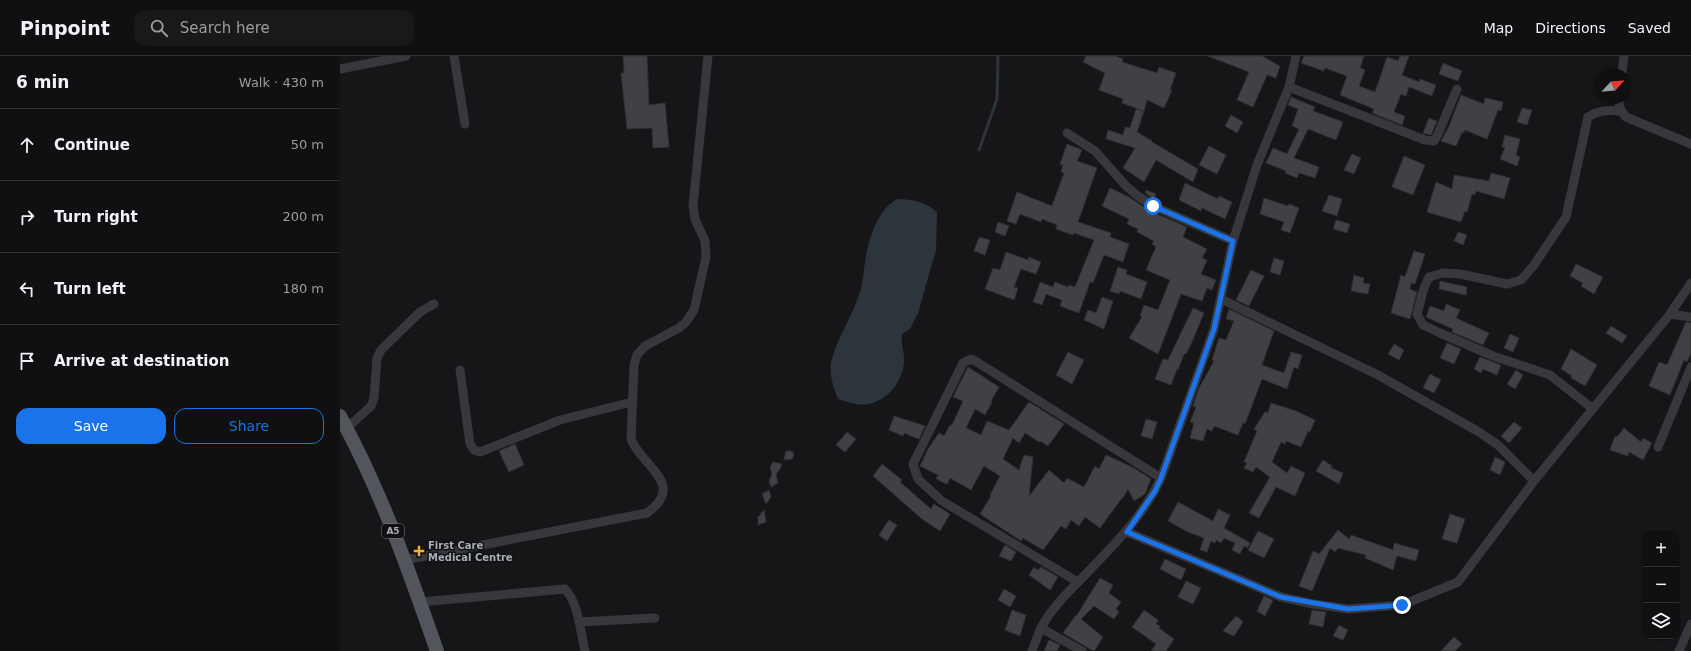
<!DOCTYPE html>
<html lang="en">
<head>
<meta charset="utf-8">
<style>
  :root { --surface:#101012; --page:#19191b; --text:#f1f3f6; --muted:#9c9d9f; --line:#303032; --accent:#1a73e8 }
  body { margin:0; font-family:"DejaVu Sans",sans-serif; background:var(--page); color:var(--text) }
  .controls { position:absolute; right:12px; bottom:12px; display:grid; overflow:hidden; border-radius:8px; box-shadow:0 1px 3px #0004 }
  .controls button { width:36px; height:36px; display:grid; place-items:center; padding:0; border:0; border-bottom:1px solid var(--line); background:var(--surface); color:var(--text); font:20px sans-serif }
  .compass { position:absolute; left:1255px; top:12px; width:36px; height:36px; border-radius:50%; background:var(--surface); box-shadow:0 1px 3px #0004; rotate:64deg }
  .stop { position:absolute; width:12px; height:12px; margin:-9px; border:3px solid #1a73e8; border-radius:50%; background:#fff }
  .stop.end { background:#1a73e8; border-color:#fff; box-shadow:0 1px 4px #0008 }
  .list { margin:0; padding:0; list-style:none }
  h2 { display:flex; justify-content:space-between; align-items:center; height:52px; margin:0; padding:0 16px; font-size:17px }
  h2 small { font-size:13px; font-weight:400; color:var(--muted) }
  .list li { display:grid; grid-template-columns:26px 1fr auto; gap:12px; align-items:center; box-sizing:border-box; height:72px; padding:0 16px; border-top:1px solid var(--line) }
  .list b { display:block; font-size:15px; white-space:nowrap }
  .list em { font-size:13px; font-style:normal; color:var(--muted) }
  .actions { display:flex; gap:8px; padding:12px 16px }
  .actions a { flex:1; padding:9px 0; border:1px solid var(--accent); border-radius:12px; text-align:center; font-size:14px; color:var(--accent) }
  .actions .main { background:var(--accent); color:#fff }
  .icon { flex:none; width:22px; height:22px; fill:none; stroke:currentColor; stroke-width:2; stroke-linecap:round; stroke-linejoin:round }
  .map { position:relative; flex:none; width:1351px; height:595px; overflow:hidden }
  header { display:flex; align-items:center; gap:24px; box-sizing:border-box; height:56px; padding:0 20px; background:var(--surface); border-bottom:1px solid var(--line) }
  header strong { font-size:19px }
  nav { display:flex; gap:22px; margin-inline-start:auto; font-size:14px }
  .search { width:280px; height:36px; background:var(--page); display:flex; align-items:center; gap:10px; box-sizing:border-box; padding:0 14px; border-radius:12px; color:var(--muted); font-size:15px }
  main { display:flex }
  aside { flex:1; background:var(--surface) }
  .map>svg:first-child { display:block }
</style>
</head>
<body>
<header>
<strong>Pinpoint</strong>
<div class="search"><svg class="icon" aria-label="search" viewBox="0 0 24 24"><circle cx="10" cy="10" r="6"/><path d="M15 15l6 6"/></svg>Search here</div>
<nav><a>Map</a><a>Directions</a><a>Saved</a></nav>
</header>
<main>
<aside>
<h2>6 min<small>Walk · 430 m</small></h2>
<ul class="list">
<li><svg class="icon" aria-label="ahead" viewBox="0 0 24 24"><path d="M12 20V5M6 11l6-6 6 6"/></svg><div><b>Continue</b></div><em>50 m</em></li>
<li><svg class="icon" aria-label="right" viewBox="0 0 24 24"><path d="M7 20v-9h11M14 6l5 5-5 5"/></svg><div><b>Turn right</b></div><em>200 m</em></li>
<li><svg class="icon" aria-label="left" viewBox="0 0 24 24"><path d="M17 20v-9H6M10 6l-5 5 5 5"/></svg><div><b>Turn left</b></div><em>180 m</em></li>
<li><svg class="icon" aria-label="arrive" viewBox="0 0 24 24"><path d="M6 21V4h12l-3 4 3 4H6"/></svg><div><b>Arrive at destination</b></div></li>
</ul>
<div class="actions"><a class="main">Save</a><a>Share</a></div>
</aside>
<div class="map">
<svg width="1351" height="595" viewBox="0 0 1351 595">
  <rect width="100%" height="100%" fill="#161618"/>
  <path fill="#2c353c" d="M557,143C573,143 585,146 597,156L596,194L578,257L570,273L562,278C560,289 565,295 564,305C563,325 549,343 529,348C519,350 507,346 498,343C494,333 489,319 491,307C496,284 510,264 518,242C524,227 523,215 526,200C530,179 538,154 557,143Z"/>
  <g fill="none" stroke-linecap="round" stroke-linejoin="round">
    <path stroke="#2c353c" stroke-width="3" d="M639,94L657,43L658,0"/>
  </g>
  <g fill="#404145" stroke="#303034">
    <path d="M283,0H307L309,49L325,47L329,91L313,92L312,72L287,73L281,17H284Z"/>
    <path d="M746,0H775L783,3L782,6L817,17L819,11L836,17L830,34H832L824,52L807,44L804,55L782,47L783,43L759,34L765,17L743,6Z"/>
    <path d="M868,0H922L940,10L936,22L927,19L913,51L897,44L909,16Z"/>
    <path d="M964,0H1024L1020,12L1025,14L1019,30L1035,36L1047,1L1058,5L1060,0H1069L1062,19L1079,26L1080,23L1096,29L1092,40L1069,31L1066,40L1061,38L1054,56L1065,60L1062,69L1032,57L1034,53L1000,39L1007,20L985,12L984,15L961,7Z"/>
    <path d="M1103,7L1122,15L1118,25L1099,18Z"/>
    <path d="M1121,39L1144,48L1145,42L1163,46L1161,55L1158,54L1147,83L1125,74L1124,77L1122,76L1116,90L1101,85L1109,70Z"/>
    <path d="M951,41L975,51L973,55L1003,66L996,84L968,73L954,102L979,111L975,122L959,117L957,122L945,117L946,115L926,107L933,92L947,98L959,73L952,70L958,53L948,49Z"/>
    <path d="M1182,52L1192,54L1187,69L1177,66Z"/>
    <path d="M796,53L804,55L797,76L812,85V86L858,113L853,126L816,104L804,126L783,112L795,92L766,83L768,74L783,79L785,71L790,72Z"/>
    <path d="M891,59L903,66L897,77L885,70Z"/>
    <path d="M1089,62L1097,65L1091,79L1083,77Z"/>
    <path d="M1165,79L1180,83L1176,99L1180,101L1177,110L1160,103L1165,92L1162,91Z"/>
    <path d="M727,88L742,94L737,105L757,112L738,166L771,177L770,181L789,188L783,206L764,199L753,227L750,226L739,257L720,250L722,244L706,238L702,249L693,246L700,226L713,231L715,226L728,231L729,229L735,231L754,184L734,177L733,179L716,173L717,169L702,163L701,166L680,158L676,168L667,165L677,136L712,150L724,117L721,116L723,109L720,108Z"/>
    <path d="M869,90L886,99L877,118L859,109Z"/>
    <path d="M1012,98L1021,102L1014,118L1004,114Z"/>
    <path d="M1064,100L1085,109L1073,139L1052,131Z"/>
    <path d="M1151,117L1170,122L1164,143L1136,135L1135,139L1132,138L1127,156L1125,155L1121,166L1087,156L1096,126L1112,133L1114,119L1149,125Z"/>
    <path d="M845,127L878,143L879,140L892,146L885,163L862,152L861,155L839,144Z"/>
    <path d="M770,132L789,141L810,155L847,171L843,181L867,193L862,202L867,204L861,218L876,224L872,234L867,232L862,245L841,238L818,298L789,282L802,261L800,260L804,249L818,254L830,224L806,214L816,191L812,188L814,185L797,176L798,173L787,168L789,163L762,150Z"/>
    <path d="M806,134L816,138L814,143L805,137Z"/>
    <path d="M989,139L1002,143L997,160L982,155Z"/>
    <path d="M924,142L948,150L949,148L959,152L950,177L941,174L944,166L920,158Z"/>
    <path d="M996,164L1010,168L1007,177L993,173Z"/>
    <path d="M658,166L669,170L665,180L655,176Z"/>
    <path d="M1118,176L1127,179L1123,189L1114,185Z"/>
    <path d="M639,181L650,184L645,199L634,195Z"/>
    <path d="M1074,195L1085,198L1075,228L1071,227L1070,233L1077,236L1070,263L1051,257L1061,219L1065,221Z"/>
    <path d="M666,196L688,204L689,201L701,206L696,218L681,213L674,231L678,232L674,244L645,233L653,212L660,214Z"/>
    <path d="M934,202L944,205L940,219L930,216Z"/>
    <path d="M1236,208L1263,221L1254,238L1241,230L1243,227L1230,220Z"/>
    <path d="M778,211L787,214L786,218L807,226L801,243L780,235L779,238L770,235Z"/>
    <path d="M911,214L924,220L909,250L896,244Z"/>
    <path d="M1014,219L1024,222L1023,227L1030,228L1028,238L1011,235Z"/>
    <path d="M1100,225L1127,231L1126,239L1099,233Z"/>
    <path d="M762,241L773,245L764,273L744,264L748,254L756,257Z"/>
    <path d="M1106,248L1120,254L1116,262L1149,277L1143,289L1112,276L1113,273L1086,261L1090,250L1104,255Z"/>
    <path d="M853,252L864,257L852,286L846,298H844L838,314L837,313L831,329L815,323L823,303L828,304Z"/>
    <path d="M889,253L934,275L922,309L944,317L951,296L962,299L958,313L954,311L947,333L922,323L905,368L903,367L898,379L874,370L872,375L867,373L863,385L850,382L854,367L850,366L856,351L853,350L859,332L874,305L872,304L879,282L886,284L894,265L886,263Z"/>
    <path d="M1346,266L1351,267V297L1347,306L1344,304L1330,339L1309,330L1319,306L1327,309Z"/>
    <path d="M1271,270L1287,280L1282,287L1266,277Z"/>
    <path d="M1170,278L1179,282L1173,296L1164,292Z"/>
    <path d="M1107,287L1121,293L1114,308L1100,302Z"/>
    <path d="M1054,288L1064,294L1059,304L1048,298Z"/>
    <path d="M1231,293L1257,309L1245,330L1231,322L1232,320L1221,313Z"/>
    <path d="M728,296L744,304L732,328L716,319Z"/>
    <path d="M1140,301L1161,309L1157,319L1143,313L1141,317L1134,313Z"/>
    <path d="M628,311L659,331L651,345L652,346L645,359L635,353L626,372L641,379L647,365L669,374L689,346L724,368L708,390L700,385L699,386L685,377L679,387L673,382L663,403L679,414L684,399L693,401L689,440L709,414L724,427L727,422L744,431L755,410L759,413L766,399L794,412L811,423L805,438L794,445L788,433L783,442H782L760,472L745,461L739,470L731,464L726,473L721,470L703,494L683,482L681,485L640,458L651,440L650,439L660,420L644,410L631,434L610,422L607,428L596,423L598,419L580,410L588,393L599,377L604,380L610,369H612L623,345L613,341Z"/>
    <path d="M1176,314L1183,319L1175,333L1167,328Z"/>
    <path d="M1090,318L1101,324L1094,337L1083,332Z"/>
    <path d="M931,347L956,355L975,364L970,376L968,375L961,391L946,385L945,388L941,386L932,406L947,417L951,410L965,417L955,440L936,431L919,462L909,457L930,421L916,411L913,416L904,412L907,407L904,406L917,375L914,373L925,356L928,357Z"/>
    <path d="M554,360L585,370L579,383L564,377L563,380L549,374Z"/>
    <path d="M806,363L817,366L812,383L801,380Z"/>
    <path d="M1174,366L1182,372L1169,387L1161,380Z"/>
    <path d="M1284,372L1301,386L1303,382L1312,387L1303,404L1289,396L1288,400L1270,394L1275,380L1277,381Z"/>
    <path d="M507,376L516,383L505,396L496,389Z"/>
    <path d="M175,388L184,409L169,416L159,395Z"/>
    <path d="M446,395H451L453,396L454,399L452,403L444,404Z"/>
    <path d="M1155,401L1165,406L1160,419L1150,414Z"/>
    <path d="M983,404L992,410L991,412L1003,417L999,428L976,415Z"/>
    <path d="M433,406L442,408L440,413L436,418L438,427L431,431L429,425L432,418L430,411Z"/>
    <path d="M542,408L562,424L560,426L591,453L594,448L610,458L600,475L582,463L533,420Z"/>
    <path d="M429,434L431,441L426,448L422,438Z"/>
    <path d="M838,446L873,465L878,453L890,459L884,472L910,487L907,492L904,490L900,498L892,494L895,487L884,482L881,487L876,484L875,487L871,485L867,496L860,494L864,482L848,476L828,465Z"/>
    <path d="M424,454L426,466L418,469V461Z"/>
    <path d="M1110,458L1125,463L1117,487L1102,483Z"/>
    <path d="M549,464L557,469L547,485L539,479Z"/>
    <path d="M998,474L1009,483L1011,479L1053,494L1054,487L1079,494L1076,505L1057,500L1053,514L1025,502L1026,499L998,492L995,496L990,492L972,535L959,530L973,495L979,498Z"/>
    <path d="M918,475L934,483L924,502L908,494Z"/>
    <path d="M665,489L676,496L671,505L659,500Z"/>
    <path d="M825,503L846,513L841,524L820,513Z"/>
    <path d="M694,511L698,514L701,511L718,521L710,534L689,519Z"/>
    <path d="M760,522L773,529L769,537L781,546L776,553L779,556L774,563L754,550L741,563L763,581L754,595H753L723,577L736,559H737Z"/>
    <path d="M846,525L861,532L853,548L838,541Z"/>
    <path d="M664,533L676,540L670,551L658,544Z"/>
    <path d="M924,540L933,544L925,560L917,555Z"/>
    <path d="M672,554L686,559L680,580L665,574Z"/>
    <path d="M804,554L818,564L816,568L820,570L819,572L834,583L826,595H811L816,588L792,571Z"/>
    <path d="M972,554L986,556L983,571L969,568Z"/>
    <path d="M895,561H898L903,566L894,580L883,575Z"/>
    <path d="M999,569L1008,574L1003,584L993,580Z"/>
    <path d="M1114,581L1122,588L1115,595H1101Z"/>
    <path d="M709,584L720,589L717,595H704Z"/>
  </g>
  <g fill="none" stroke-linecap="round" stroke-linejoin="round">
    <g stroke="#37383d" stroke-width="9">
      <path d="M114,0L125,68"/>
      <path d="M0,13L66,0"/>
      <path d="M1282,18L1284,0"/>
      <path d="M949,31L1085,84L1094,85L1098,78L1117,33"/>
      <path d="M1279,42C1278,51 1281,55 1286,61L1351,88"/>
      <path d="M727,77L755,95L786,130L798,140L813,150L893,185"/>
      <path d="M881,243L1038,319L1139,376L1158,389L1194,425"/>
      <path d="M1330,258L1351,261"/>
      <path d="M120,314L130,388L134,394L140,396L220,364L292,346"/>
      <path d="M1253,353L1210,319L1153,300L1100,277L1083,269L1077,258L1084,232L1089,221L1103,217L1120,218L1167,228L1181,224L1194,209L1226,161L1248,61C1259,54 1268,54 1281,55"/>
      <path d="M7,372L31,350L34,342L37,302L41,294L80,256L94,248"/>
      <path d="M1318,391L1351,311"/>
      <path d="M787,476L941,541L973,548L1008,553L1062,549L1118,526L1194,425L1330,258L1351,227"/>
      <path d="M65,504L307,457C347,428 302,411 291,383L294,309L297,299L305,290L339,272L346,266L354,254L366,201L365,185L355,163L353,150L368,0"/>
      <path d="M738,526L602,445L578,423L573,408L623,307L631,303L637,306L821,422"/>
      <path d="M80,546L225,533C239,548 240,575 245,595"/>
      <path d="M239,566L315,562"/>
      <path d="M701,572L742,595"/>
      <path d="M692,595C695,587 698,579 701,572C711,553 727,537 742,522C772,491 803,461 821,422L874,273L893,185L917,109L949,31L956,0"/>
      <path d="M1339,595L1351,568"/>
    </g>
    <path stroke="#53555c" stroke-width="14" d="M0,360C41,435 69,515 97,595"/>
  </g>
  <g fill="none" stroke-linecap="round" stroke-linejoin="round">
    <path stroke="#1a73e8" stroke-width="5" d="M813,150L893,185L874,273L821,422L815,435L787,476L941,541L1008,553L1062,549"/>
  </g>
  <path fill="#f2b134" stroke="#111113" stroke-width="1.5" d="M77 489h4v4h4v4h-4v4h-4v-4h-4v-4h4z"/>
  <g text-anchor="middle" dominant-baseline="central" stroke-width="3" stroke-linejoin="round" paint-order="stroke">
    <rect fill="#111113" stroke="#7b7e86" stroke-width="1" x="42" y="468" width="22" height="14" rx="3"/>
    <g font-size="9" font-weight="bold" fill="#a8adb8">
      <text x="53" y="475">A5</text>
    </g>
    <g font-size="10" font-weight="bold" fill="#a8adb8" stroke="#111113" text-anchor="start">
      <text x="88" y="489">First Care<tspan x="88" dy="12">Medical Centre</tspan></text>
    </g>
  </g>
</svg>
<div class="controls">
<button>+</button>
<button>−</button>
<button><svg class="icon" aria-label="layers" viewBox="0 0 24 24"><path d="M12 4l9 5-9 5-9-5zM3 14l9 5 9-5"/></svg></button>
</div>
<svg class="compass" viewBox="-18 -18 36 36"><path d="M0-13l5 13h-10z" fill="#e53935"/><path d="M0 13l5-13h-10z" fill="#9c9d9f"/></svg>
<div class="stop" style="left:813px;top:150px"></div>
<div class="stop end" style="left:1062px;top:549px"></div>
</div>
</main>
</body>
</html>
